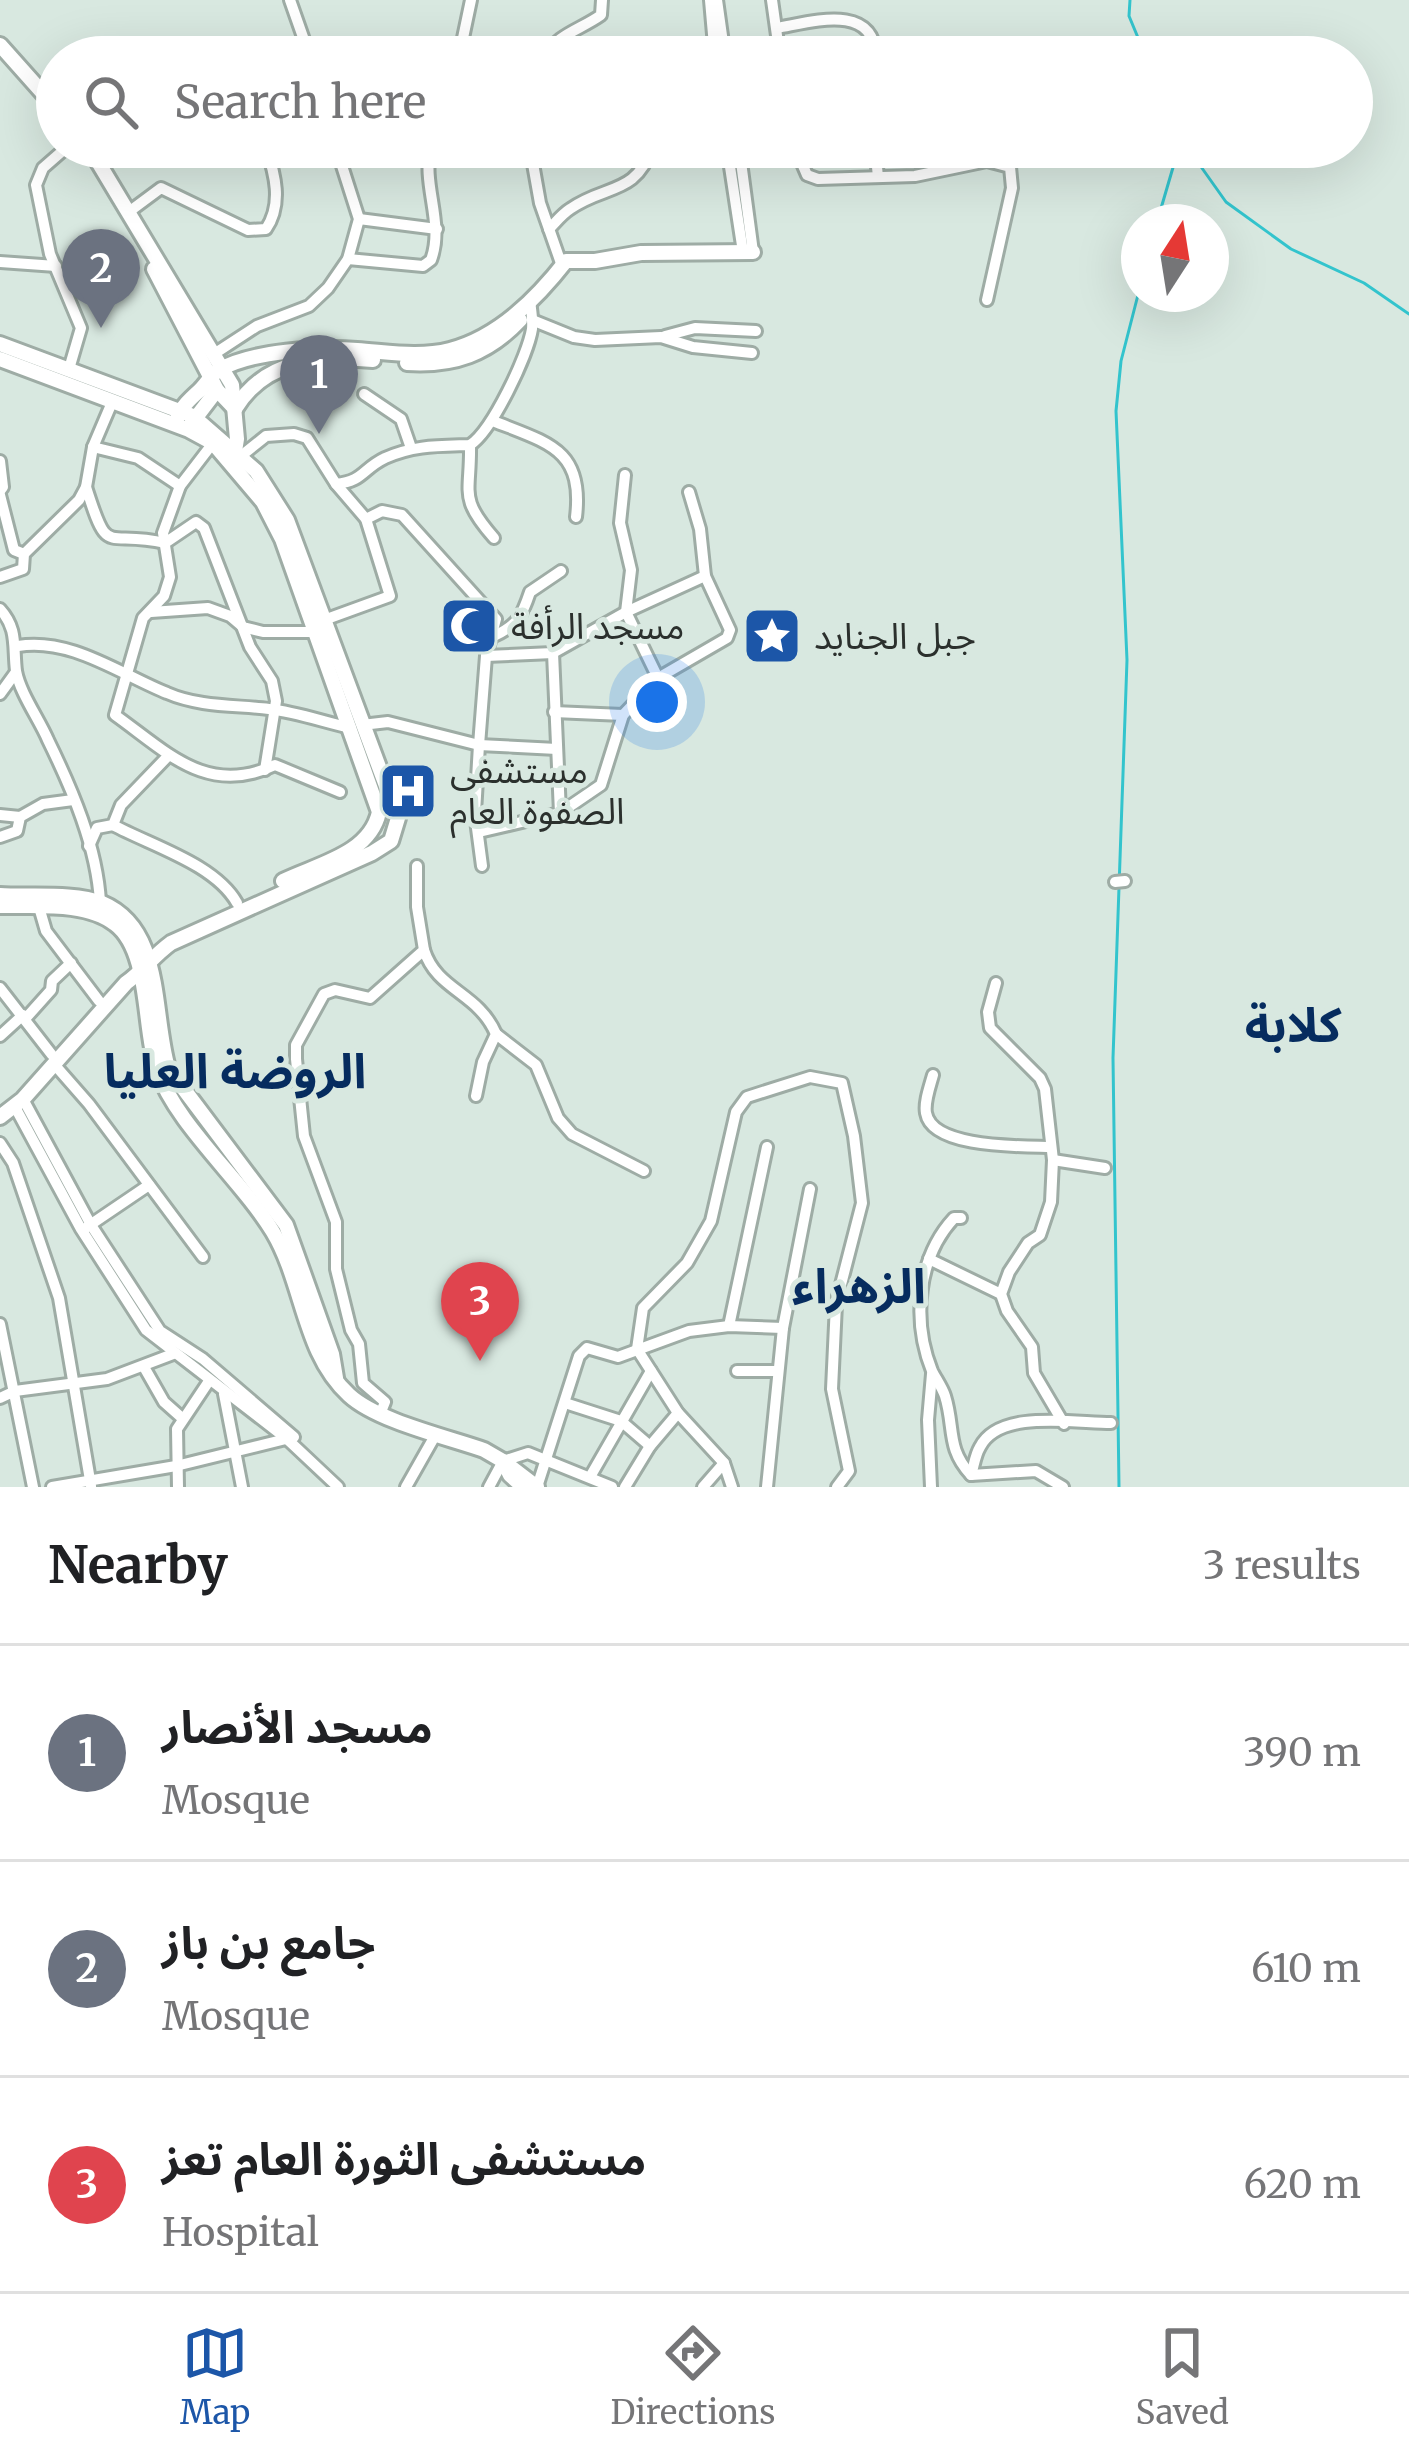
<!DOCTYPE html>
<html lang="en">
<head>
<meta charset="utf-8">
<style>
  :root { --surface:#fff; --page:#f6f6f6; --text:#202124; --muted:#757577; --line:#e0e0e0; --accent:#1c56a8 }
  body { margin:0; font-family:Merriweather,"Noto Sans Arabic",serif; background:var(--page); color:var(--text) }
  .compass { position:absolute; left:1121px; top:204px; width:108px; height:108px; border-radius:50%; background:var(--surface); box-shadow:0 12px 48px #0002; rotate:12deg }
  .you { position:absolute; left:657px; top:702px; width:42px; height:42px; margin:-30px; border:9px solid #fff; border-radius:50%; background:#1a73e8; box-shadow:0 0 0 18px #1a73e833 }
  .badge { display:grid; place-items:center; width:78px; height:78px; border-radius:50%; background:var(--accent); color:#fff; font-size:39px; font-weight:700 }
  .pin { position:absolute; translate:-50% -99px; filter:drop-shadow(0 3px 6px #0008) }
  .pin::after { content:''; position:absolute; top:63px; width:42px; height:36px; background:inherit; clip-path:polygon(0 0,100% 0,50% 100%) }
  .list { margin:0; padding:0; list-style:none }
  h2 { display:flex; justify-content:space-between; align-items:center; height:156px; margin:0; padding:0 48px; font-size:51px }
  h2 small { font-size:39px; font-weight:400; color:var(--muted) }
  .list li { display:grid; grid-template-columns:78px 1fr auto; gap:36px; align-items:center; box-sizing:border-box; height:216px; padding:0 48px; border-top:3px solid var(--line) }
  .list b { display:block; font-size:45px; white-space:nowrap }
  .list p { margin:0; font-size:39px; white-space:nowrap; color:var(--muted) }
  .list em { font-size:39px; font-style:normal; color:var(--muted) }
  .icon { flex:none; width:66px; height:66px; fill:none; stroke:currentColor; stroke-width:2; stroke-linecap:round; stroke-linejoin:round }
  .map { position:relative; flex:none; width:1409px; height:1487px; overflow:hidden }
  .search { position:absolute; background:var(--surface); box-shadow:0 12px 48px #0002; left:36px; right:36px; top:36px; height:132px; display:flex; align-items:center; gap:30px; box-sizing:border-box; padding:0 42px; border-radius:66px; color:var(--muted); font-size:45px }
  .sheet { height:804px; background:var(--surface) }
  nav { display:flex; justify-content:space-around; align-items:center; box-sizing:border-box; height:168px; border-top:3px solid var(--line); background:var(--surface); font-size:33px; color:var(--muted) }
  nav a { display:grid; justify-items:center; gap:6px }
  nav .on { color:var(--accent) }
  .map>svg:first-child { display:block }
</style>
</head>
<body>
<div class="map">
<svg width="1409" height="1487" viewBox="0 0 1409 1487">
  <rect width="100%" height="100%" fill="#d8e8e0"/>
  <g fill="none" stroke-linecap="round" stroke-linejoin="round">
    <g stroke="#33c4cd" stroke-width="3">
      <path d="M1130,0L1129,16L1146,57"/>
      <path d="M1187,147L1226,202L1291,249L1364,283L1409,314"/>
      <path d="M1157,222L1179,147"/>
      <path d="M1119,1487L1113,1058L1127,660L1116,411L1121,361L1139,291"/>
    </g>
    <g stroke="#9eaca5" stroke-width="16">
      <g id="minor">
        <path d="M290,0L310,57"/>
        <path d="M710,0L715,57"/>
        <path d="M717,0L725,57"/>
        <path d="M772,0L780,57"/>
        <path d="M777,28C812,22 874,2 876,57"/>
        <path d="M459,57L471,0"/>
        <path d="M545,57C557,34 580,30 601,15L602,0"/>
        <path d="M67,147L43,168L36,185L50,254L81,328L69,369"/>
        <path d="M530,147L540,203L562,266"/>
        <path d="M727,147L743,252"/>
        <path d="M739,147L753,252"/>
        <path d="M795,147L807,175L818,179L915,176L987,161L1010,167L1012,188L987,300"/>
        <path d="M875,147L878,177"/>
        <path d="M339,155L376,147"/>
        <path d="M130,211L161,188L248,230L266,229C283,204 275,174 266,147"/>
        <path d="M359,219L437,229"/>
        <path d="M549,229C555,223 562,214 570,209C605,184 636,196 652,147"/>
        <path d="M348,259L423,266L431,260C445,222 421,185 431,147"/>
        <path d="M0,262L56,266"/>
        <path d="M532,320L574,337L595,340L661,337L693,347L752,353"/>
        <path d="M665,336L695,328L756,331"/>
        <path d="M214,354L257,326L309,306L328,288L348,259L359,219L336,147"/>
        <path d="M364,394L401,419L411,448"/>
        <path d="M493,421C548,443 584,449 576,517"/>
        <path d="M213,443L180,486L163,533L170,577L164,596L143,618L115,715C167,752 207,797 275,765L340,792"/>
        <path d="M470,445C471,494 458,497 494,538"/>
        <path d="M93,447L138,458L180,486"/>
        <path d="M241,456L266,436L294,434L307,438L336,484L366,519L390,596L324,620"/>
        <path d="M0,461L3,487L0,491"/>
        <path d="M625,475L620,523L631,570L626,612L658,678"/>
        <path d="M336,484C364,481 362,469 385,458C414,445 439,446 470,445C492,431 528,355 532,329C533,319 531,310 530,300"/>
        <path d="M86,487C109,560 104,529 165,543L196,522L204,528L250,647L272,681L276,701L265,770"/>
        <path d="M0,495L14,550L24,554"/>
        <path d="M366,519L382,511L402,515L496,619L486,656L479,745L475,813L482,866"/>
        <path d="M0,577L23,569L24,554L79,500L86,487L93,447L113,400"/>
        <path d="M0,609C18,629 13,646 16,671C20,693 39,719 48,740C72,789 97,847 100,902"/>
        <path d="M151,612L208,608L230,616L243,627L263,632H318"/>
        <path d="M494,636C518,625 522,616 530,592L561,571"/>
        <path d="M18,646C70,637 120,674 167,693C199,707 235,705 269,709C296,712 324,722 351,728"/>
        <path d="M553,653L560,813"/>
        <path d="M486,656L553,653L626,612L705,576"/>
        <path d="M0,694L16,672"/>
        <path d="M554,712L623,715"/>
        <path d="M362,725L388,722L479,745L557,749"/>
        <path d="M0,815L20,817"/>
        <path d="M113,825C152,846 215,864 237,903"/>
        <path d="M479,832L560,813L601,785L623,715L658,678L727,638L730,630L705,576L700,529L689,492"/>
        <path d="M0,837L17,831L20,817L43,804L73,800"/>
        <path d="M89,846L97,828L113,825L121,805L169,755"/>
        <path d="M1115,882L1125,881"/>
        <path d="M39,907L46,931L99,1001"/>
        <path d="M424,950C437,991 478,992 496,1034L483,1062L476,1096"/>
        <path d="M996,983L988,1012L990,1028L1040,1078L1045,1089L1053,1160L1051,1202L1040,1235L1028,1243L1009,1272L1001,1294L1007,1311L1032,1347L1034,1373L1064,1424"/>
        <path d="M0,988L52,1055"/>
        <path d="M25,1019L51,990L52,981L71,963"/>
        <path d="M496,1034L536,1065L558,1118L572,1134L644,1171"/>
        <path d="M0,1036L23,1015"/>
        <path d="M54,1064L89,1104L203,1257"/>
        <path d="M933,1075C930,1086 924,1102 926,1113C932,1149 1024,1146 1051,1147"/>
        <path d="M23,1099L91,1225L160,1331L203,1359L294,1437L176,1466L52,1487"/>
        <path d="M15,1107L81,1229L146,1330L287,1439L338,1487"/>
        <path d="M0,1143L13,1163L59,1298L91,1486"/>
        <path d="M1053,1160L1105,1168"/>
        <path d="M961,1218H954C917,1258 912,1321 932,1371C936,1379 942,1387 945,1396C955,1428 946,1448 971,1475L1036,1471L1063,1487"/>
        <path d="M87,1227L149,1185"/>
        <path d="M929,1259L1001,1294"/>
        <path d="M0,1324L33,1487"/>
        <path d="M729,1326L767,1147"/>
        <path d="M144,1367L164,1402L182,1418"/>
        <path d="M737,1371H778"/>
        <path d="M224,1394L242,1487"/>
        <path d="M0,1398L15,1391L107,1379L173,1354"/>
        <path d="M565,1403L621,1421L650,1446"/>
        <path d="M381,1412L385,1402L363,1383L359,1344L351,1330L336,1269V1222L304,1136L296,1059V1045L324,994L335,990L370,998L424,950L417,907V866"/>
        <path d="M971,1475C974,1466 975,1455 980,1447C999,1409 1075,1423 1111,1423"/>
        <path d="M590,1477L651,1371"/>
        <path d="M178,1487L177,1429L209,1381"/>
        <path d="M406,1487L436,1434"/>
        <path d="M489,1487L503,1461L528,1453L612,1487"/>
        <path d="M537,1487L579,1356L587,1348L618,1357L689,1331L729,1326L783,1328"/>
        <path d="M625,1487L650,1446L678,1413"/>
        <path d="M703,1487L724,1463"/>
        <path d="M732,1487L724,1463L678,1413L637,1349L643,1308L687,1263L711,1221L736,1112L747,1097L810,1077L842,1083L854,1136L862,1203L836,1304L832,1389L849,1471L837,1487"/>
        <path d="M767,1487L783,1328L810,1189"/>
        <path d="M931,1487L928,1420L932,1374"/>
      </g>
    </g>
    <g stroke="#9eaca5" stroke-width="20">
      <g id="major">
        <path d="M0,45L57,109"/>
        <path d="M89,147L232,385L237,439L234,457"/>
        <path d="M154,269L217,390L235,409"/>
        <path d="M0,344L193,416L256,471L287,520L398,818L391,841L372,853L171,943C153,956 143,971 126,983L23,1099L0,1117"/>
        <path d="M0,359L189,430L213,443L263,502L282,539L379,812C370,854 318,864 283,881"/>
        <path d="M407,363C454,366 488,354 520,320"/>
        <path d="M235,409C265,359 318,356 373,360"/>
        <path d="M177,419C182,406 190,399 200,390C206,384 211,375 219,370C251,351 320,347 357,350C388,352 419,358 450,350C499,337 537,298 566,261H595L641,253L753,252"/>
        <path d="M191,424L217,390"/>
        <path d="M0,895C30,897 74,892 102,903C164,929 152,1014 168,1068L286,1225L332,1354L336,1378"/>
        <path d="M0,906C35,907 86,901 115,924C151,951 143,1029 157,1069C176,1125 242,1180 273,1232C304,1284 303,1353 349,1395C377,1421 447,1437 484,1450L503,1461"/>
        <path d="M523,1487L510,1475L503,1461L537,1487"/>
      </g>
    </g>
    <use href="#minor" stroke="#fff" stroke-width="10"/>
    <use href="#major" stroke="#fff" stroke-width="14"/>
  </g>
  <defs>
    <g id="mosque-square" transform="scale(3)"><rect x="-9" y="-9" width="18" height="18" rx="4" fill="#1c56a8" stroke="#d8e8e0"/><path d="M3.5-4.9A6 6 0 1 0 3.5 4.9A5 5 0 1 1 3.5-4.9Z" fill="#fff"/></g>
    <g id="sight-square" transform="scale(3)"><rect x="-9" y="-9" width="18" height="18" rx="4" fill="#1c56a8" stroke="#d8e8e0"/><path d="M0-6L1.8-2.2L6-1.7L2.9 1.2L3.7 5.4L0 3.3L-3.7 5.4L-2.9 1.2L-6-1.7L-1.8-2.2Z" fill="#fff"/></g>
    <g id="hospital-square" transform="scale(3)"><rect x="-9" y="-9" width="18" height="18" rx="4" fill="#1c56a8" stroke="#d8e8e0"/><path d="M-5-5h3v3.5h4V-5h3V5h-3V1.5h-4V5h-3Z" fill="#fff"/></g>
  </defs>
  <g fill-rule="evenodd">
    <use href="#mosque-square" x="469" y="626"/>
    <use href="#sight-square" x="772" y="636"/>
    <use href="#hospital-square" x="408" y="791"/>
  </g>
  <g text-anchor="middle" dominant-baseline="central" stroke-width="10" stroke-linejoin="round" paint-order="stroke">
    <g font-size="36" fill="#2b302d" stroke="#d8e8e0" text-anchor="start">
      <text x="511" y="626">مسجد الرأفة</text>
      <text x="814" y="636">جبل الجنايد</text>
      <text x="450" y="770">مستشفى<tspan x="450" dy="41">الصفوة العام</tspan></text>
    </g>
    <g font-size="48" font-weight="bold" fill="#062c5f" stroke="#d8e8e0">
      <text x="1293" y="1025">كلابة</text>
      <text x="235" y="1071">الروضة العليا</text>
      <text x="859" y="1286">الزهراء</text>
    </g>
  </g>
</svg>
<svg class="compass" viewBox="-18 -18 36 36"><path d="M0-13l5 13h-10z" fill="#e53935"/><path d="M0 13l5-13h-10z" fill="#757577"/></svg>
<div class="you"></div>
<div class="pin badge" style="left:319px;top:434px;background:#6b7280">1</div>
<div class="pin badge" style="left:101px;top:328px;background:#6b7280">2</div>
<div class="pin badge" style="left:480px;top:1361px;background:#e0444e">3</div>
<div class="search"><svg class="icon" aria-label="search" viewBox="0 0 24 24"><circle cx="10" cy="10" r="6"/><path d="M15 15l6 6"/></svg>Search here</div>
</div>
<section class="sheet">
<h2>Nearby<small>3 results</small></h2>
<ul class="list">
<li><span class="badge" style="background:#6b7280">1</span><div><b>مسجد الأنصار</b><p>Mosque</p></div><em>390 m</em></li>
<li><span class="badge" style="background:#6b7280">2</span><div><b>جامع بن باز</b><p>Mosque</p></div><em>610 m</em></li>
<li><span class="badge" style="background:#e0444e">3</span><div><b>مستشفى الثورة العام تعز</b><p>Hospital</p></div><em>620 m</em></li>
</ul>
</section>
<nav>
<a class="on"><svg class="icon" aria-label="map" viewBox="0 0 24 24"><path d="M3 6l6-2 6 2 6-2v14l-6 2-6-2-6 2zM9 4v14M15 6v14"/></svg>Map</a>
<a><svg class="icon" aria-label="directions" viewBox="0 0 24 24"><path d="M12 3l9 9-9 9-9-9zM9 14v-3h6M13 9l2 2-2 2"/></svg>Directions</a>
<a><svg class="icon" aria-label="saved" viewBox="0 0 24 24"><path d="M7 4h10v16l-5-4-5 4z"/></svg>Saved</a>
</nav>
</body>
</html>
